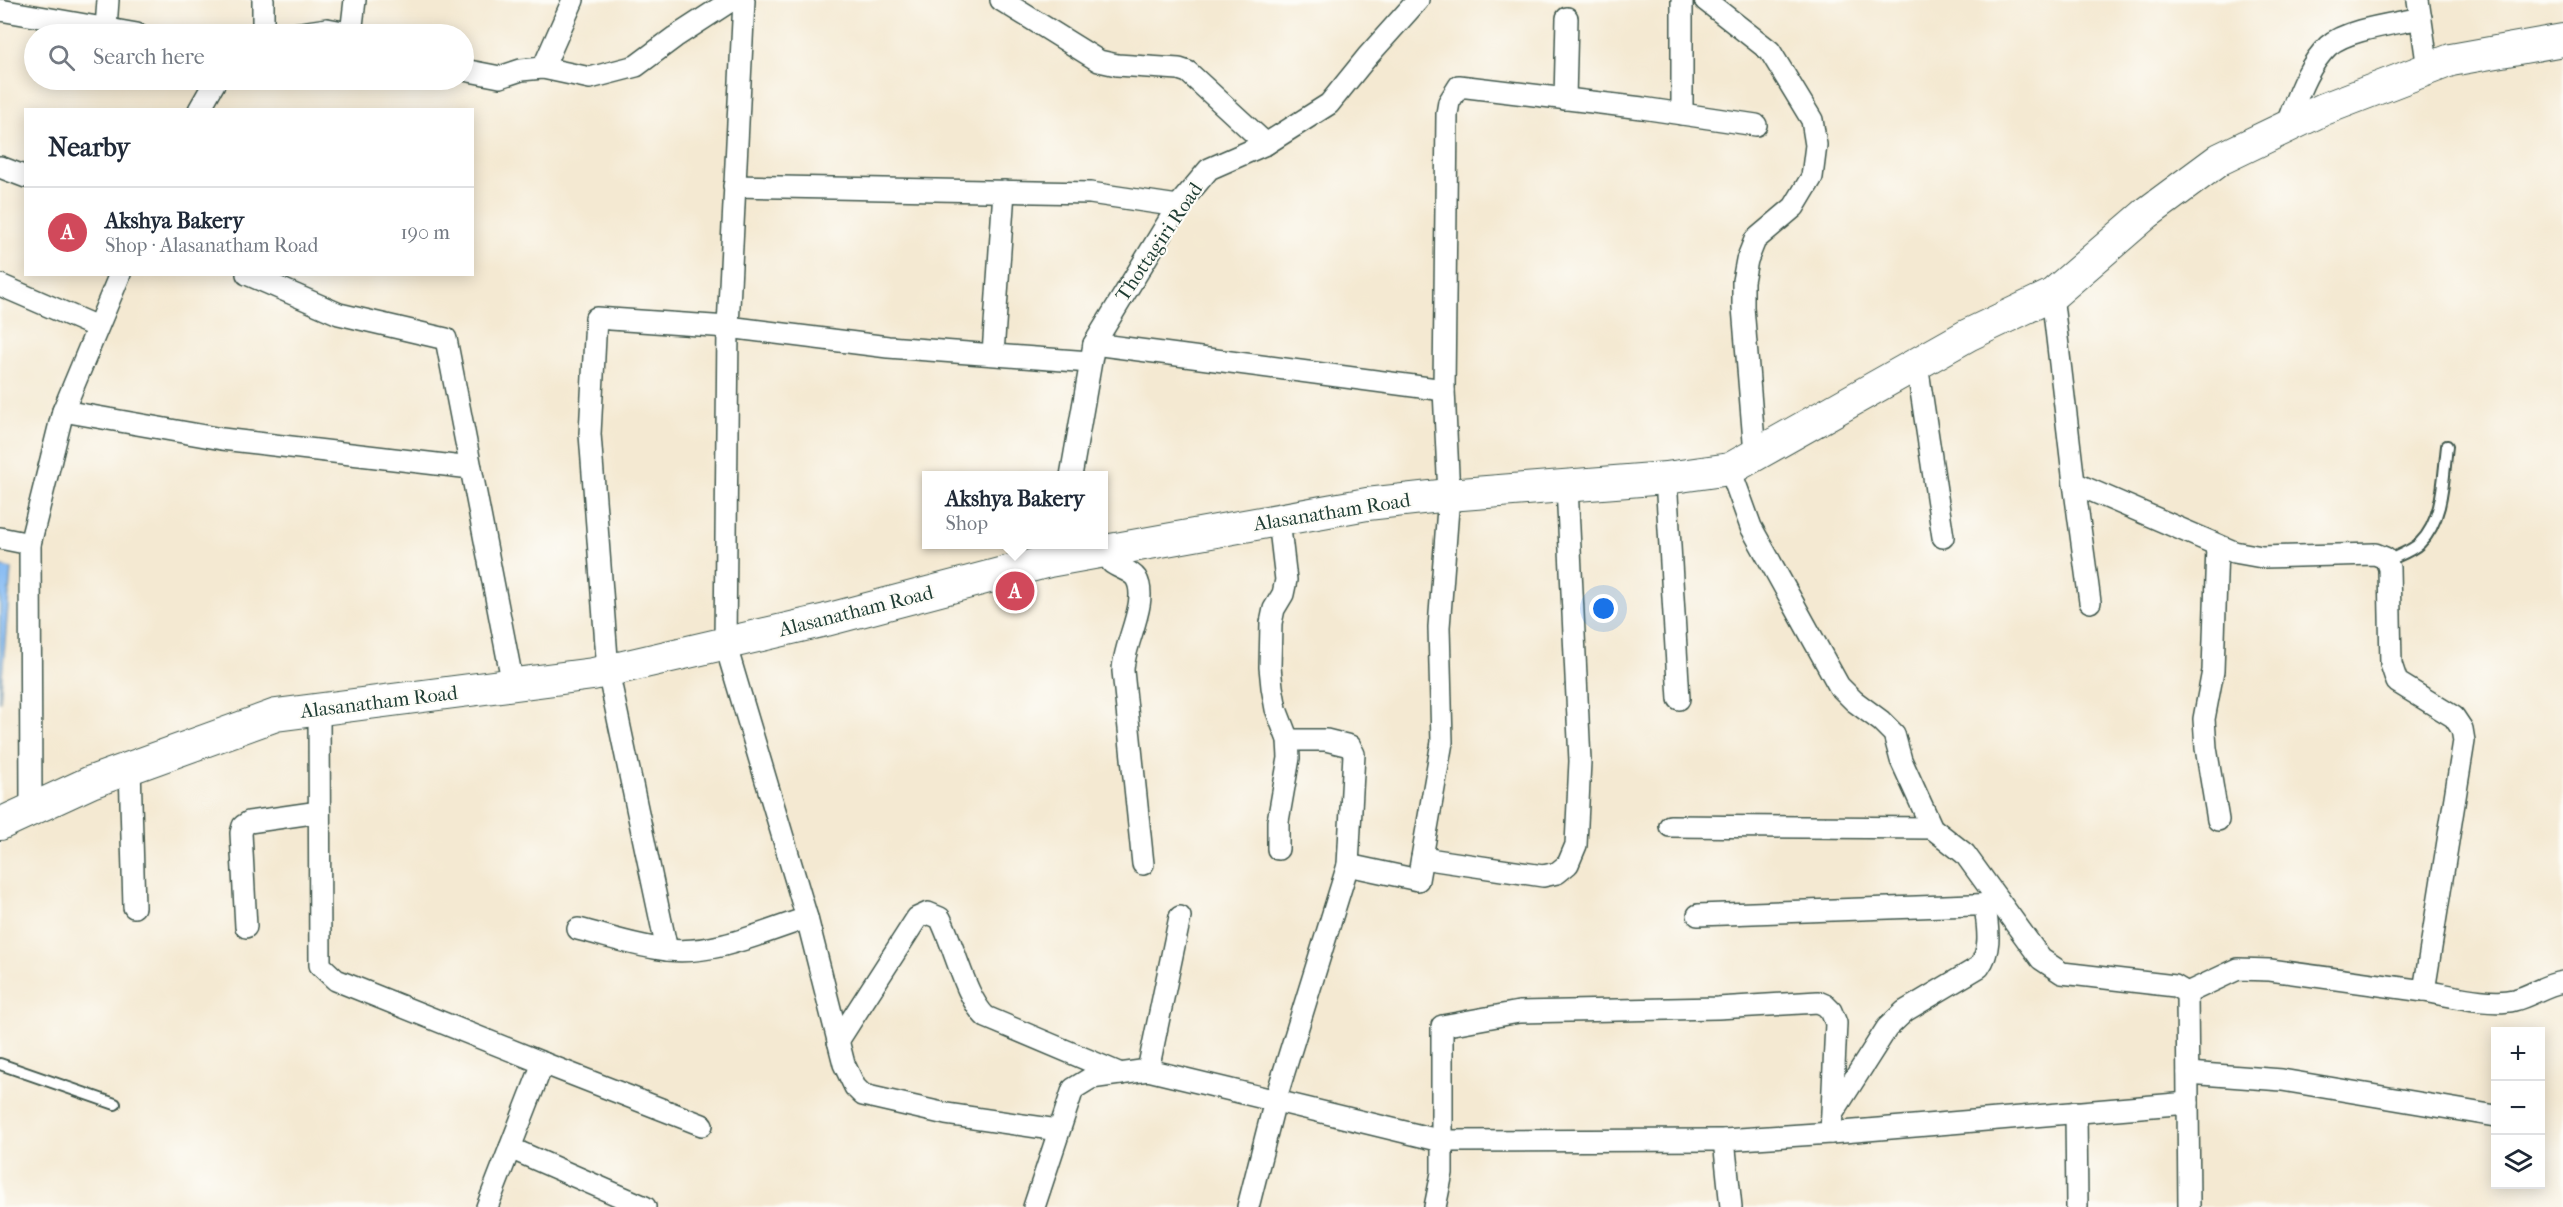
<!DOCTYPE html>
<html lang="en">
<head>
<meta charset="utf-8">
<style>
  :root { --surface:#fff; --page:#f6f6f7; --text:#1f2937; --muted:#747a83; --line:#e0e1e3; --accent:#d1495b }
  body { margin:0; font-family:"IM FELL French Canon",serif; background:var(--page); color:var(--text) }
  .controls { position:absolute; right:18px; bottom:18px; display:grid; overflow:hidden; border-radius:0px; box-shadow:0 3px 15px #0003 }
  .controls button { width:54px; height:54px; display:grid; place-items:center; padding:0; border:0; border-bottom:2px solid var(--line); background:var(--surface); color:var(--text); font:30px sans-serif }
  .you { position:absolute; left:1604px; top:609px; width:21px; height:21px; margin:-15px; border:4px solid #fff; border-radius:50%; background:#1a73e8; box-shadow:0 0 0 9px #1a73e833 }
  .badge { display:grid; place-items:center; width:39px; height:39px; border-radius:50%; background:var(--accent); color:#fff; font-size:20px; font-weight:700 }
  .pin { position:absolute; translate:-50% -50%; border:3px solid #fff; box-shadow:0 2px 6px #0006 }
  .popup { position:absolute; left:922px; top:471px; width:186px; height:78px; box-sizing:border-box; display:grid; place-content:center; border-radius:0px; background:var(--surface); filter:drop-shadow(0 2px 4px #0005); font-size:20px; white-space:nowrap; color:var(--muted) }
  .popup b { font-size:22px; color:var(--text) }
  .popup::after { content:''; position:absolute; left:50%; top:100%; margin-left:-12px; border:12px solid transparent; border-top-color:var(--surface) }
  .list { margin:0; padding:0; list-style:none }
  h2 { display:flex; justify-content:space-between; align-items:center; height:78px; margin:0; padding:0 24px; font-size:26px }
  h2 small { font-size:20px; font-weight:400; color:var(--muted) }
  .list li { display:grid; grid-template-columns:39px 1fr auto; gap:18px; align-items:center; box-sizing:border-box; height:90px; padding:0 24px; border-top:2px solid var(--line) }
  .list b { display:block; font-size:22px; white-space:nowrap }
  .list p { margin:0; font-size:20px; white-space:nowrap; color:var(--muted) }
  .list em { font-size:20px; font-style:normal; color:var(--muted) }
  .icon { flex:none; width:33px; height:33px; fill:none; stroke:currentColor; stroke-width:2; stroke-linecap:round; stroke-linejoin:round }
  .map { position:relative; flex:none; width:2563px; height:1207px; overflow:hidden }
  .search { position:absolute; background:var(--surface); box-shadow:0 3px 15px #0003; left:24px; top:24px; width:450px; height:66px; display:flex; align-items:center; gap:15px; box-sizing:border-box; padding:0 21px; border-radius:33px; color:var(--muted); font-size:22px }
  .panel { position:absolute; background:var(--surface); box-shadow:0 3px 15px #0003; left:24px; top:108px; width:450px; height:168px; border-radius:0px }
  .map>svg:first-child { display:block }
</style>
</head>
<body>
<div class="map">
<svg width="2563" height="1207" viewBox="0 0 2563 1207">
  <rect width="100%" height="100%" fill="#fdfcf7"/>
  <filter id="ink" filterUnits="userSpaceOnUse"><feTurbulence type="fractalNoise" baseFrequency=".0167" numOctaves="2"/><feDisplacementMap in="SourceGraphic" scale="12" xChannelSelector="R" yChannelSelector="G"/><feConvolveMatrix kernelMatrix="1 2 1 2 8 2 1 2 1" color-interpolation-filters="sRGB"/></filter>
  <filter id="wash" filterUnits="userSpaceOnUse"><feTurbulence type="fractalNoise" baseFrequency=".008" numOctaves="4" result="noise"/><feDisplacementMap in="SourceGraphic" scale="24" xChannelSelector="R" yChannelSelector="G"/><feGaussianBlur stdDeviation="1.35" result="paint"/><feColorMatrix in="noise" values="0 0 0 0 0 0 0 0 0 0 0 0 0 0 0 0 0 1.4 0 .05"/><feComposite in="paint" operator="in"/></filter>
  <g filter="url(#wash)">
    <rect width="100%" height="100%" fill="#f4e9d2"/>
    <path fill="#84baf3" stroke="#527c94" stroke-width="1.5" d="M0,566L11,569L0,702Z"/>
  </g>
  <g filter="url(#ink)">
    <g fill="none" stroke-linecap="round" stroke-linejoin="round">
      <g stroke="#3f574c" stroke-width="14">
        <g id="lane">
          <path d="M2387,561C2397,556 2412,551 2420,543C2444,519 2443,478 2447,446"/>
          <path d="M0,1064L115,1104"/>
        </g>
      </g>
      <g stroke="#3f574c" stroke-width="24">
        <g id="street">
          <path d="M744,0L728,327L725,643L807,918L844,1064L855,1087L863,1095L946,1114L1058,1130"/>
          <path d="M1001,0L1099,61L1117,65L1179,69L1188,72L1266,144"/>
          <path d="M1705,0L1770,51L1812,120L1816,145L1812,177L1794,207L1755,240L1747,260L1743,281V307L1755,454"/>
          <path d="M2418,0L2428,69"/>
          <path d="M0,10L137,34"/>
          <path d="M106,28L108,0"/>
          <path d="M263,34V0"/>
          <path d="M294,34L327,29L353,34"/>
          <path d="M351,34L355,0"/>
          <path d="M543,68L573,0"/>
          <path d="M464,70L500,77L521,70L543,68L590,78L636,66L675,37L732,0"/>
          <path d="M1565,99L1567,18"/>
          <path d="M199,110L216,80"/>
          <path d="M1682,114V0"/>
          <path d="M2285,128C2296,101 2306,67 2328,46C2347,29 2395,24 2421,18"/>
          <path d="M0,167L26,177"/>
          <path d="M734,186L1090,193L1178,206"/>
          <path d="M247,274L339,314L446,339L513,685"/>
          <path d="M0,285L97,327"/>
          <path d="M2052,295L2074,483L2234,552L2262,557L2375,554L2385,558L2389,568L2391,664L2397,682L2454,717L2462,729L2464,741L2424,991L2270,970L2238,969L2187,993"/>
          <path d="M1094,344L1444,390"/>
          <path d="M993,354L1004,191"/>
          <path d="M1917,364L1943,537"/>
          <path d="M63,411L222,439L471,468"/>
          <path d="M1730,469L1751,527L1839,686L1854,701L1881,721L1894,734L1901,760L1932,828L1965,854L2041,959L2062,973L2175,986L2187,993L2189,1207"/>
          <path d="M1071,476L1094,344L1178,206L1209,169L1266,144L1329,104L1367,57L1418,0"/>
          <path d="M1666,478L1679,699"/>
          <path d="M2074,483L2090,602"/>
          <path d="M0,538L30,544"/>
          <path d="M2217,545L2213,671L2204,719L2206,748L2218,820"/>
          <path d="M1108,550L1112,563C1119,568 1131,571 1136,578C1150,601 1123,644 1123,671L1143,864"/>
          <path d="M319,709L320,965L336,980L543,1063L487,1207"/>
          <path d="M1288,740H1326L1350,746L1354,754L1348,865"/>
          <path d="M130,767L134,907"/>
          <path d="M31,808L30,544L63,411L120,274"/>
          <path d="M1670,826L1932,828"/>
          <path d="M1278,849V821L1289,758L1288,740L1276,709L1272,687L1270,667L1271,623L1274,609L1283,594L1286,580L1279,520"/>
          <path d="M1422,858L1543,876L1557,873L1568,864L1576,845L1580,761L1567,486"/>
          <path d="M1698,915L2000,904"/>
          <path d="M246,927L241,833L243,826L249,822L319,812"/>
          <path d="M578,929C607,936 638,947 668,950C715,955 763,932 807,918"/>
          <path d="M667,950L608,671L590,434L596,318L728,327L888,347L1090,362"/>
          <path d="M2424,991C2449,995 2490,1006 2514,1000C2532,996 2543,985 2563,982"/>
          <path d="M838,1041L917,918L928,913L940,918C954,945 966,999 986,1017L1121,1074"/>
          <path d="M543,1063L702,1125"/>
          <path d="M1148,1070L1180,917"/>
          <path d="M2188,1073L2282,1080L2496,1116"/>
          <path d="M1834,1111L1887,1028L1905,1011L1979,967C1993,948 1987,926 1985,904"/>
          <path d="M2076,1112L2077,1207"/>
          <path d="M1831,1133L2188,1103"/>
          <path d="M510,1148L645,1207"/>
          <path d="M1034,1207L1073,1089L1091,1078L1148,1070L1442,1141L1724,1140"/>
          <path d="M1248,1207L1275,1101L1348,865L1418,880L1442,742L1439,627L1449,495L1444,390L1447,114L1449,102L1459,86L1642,108L1756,125"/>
          <path d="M1435,1207L1442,1173V1026L1519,1012L1718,1008L1818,1002L1825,1005L1831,1011L1836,1023L1831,1133L1724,1140L1731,1207"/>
        </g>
      </g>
      <g stroke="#3f574c" stroke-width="34">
        <path id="secondary" d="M0,824L91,782L276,715L593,674L826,620L1049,561L1367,504L1449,495L1666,478L1730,469L1968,335L2052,295L2147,213L2220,159L2324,109L2451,60L2563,40"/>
      </g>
      <use href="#lane" stroke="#fff" stroke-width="10"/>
      <use href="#street" stroke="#fff" stroke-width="21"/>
      <use href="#secondary" stroke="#fff" stroke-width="32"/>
    </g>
  </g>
  <g text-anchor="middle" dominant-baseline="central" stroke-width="4.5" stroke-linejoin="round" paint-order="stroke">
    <g font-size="20" fill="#1f3d34" stroke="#fdfcf7">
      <text transform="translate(1159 242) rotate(-56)">Thottagiri Road</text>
      <text transform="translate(1332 512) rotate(-9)">Alasanatham Road</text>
      <text transform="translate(856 611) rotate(-14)">Alasanatham Road</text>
      <text transform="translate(379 702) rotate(-7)">Alasanatham Road</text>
    </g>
  </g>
</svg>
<div class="controls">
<button>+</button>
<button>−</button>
<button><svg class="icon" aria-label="layers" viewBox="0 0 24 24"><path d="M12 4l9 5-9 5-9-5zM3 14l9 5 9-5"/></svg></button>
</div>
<div class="you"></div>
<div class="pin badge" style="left:1015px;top:591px">A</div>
<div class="popup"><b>Akshya Bakery</b>Shop</div>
<div class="search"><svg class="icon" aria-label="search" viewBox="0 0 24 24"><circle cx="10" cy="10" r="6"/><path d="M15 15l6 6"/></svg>Search here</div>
<section class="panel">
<h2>Nearby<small></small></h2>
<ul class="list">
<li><span class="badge">A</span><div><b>Akshya Bakery</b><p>Shop · Alasanatham Road</p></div><em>190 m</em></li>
</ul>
</section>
</div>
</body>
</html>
